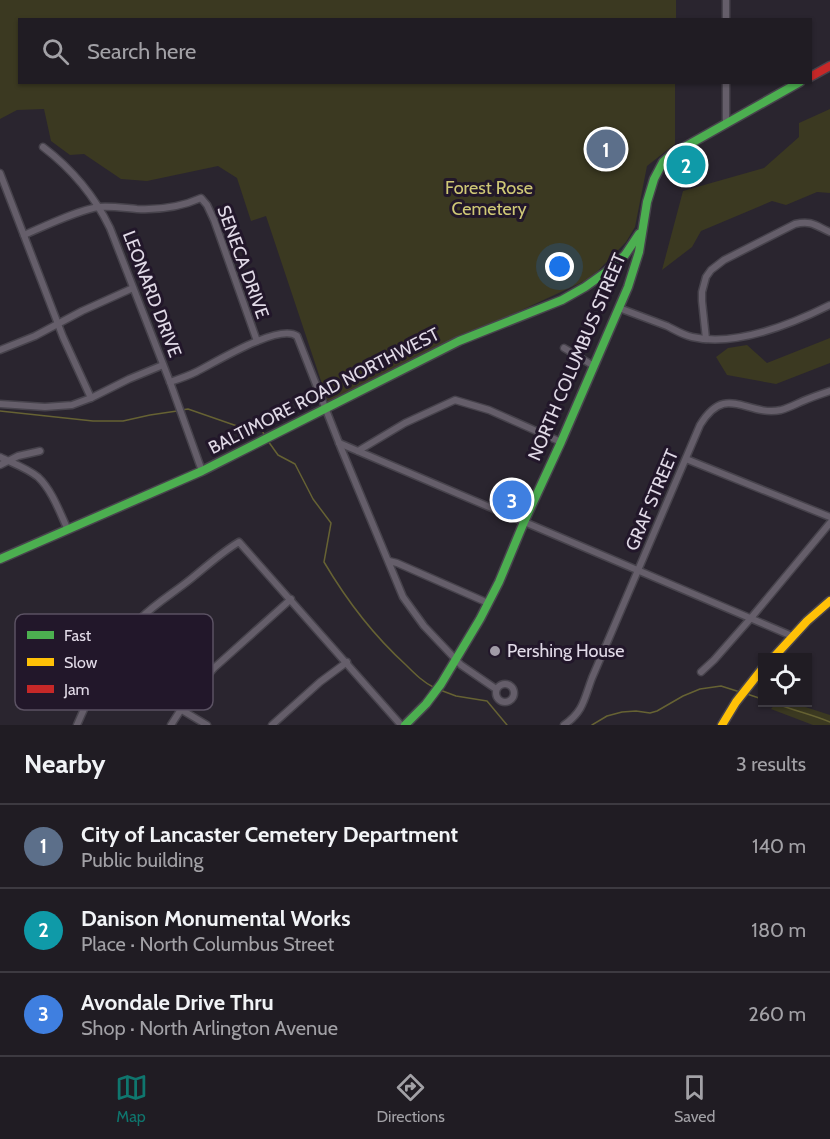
<!DOCTYPE html>
<html lang="en">
<head>
<meta charset="utf-8">
<style>
  :root { --surface:#201c23; --page:#2d2930; --text:#f1f3f6; --muted:#a2a1a6; --line:#3d3a41; --accent:#0f766e }
  body { margin:0; font-family:Cabin,sans-serif; background:var(--page); color:var(--text) }
  .controls { position:absolute; right:18px; bottom:18px; display:grid; overflow:hidden; border-radius:0px; box-shadow:0 2px 4px #0004 }
  .controls button { width:54px; height:54px; display:grid; place-items:center; padding:0; border:0; border-bottom:2px solid var(--line); background:var(--surface); color:var(--text); font:30px sans-serif }
  .you { position:absolute; left:560px; top:267px; width:21px; height:21px; margin:-15px; border:4px solid #fff; border-radius:50%; background:#1a73e8; box-shadow:0 0 0 9px #1a73e833 }
  .badge { display:grid; place-items:center; width:39px; height:39px; border-radius:50%; background:var(--accent); color:#fff; font-size:20px; font-weight:700 }
  .pin { position:absolute; translate:-50% -50%; border:3px solid #fff; box-shadow:0 2px 6px #0006 }
  .list { margin:0; padding:0; list-style:none }
  h2 { display:flex; justify-content:space-between; align-items:center; height:78px; margin:0; padding:0 24px; font-size:26px }
  h2 small { font-size:20px; font-weight:400; color:var(--muted) }
  .list li { display:grid; grid-template-columns:39px 1fr auto; gap:18px; align-items:center; box-sizing:border-box; height:84px; padding:0 24px; border-top:2px solid var(--line) }
  .list b { display:block; font-size:22px; white-space:nowrap }
  .list p { margin:0; font-size:20px; white-space:nowrap; color:var(--muted) }
  .list em { font-size:20px; font-style:normal; color:var(--muted) }
  .icon { flex:none; width:33px; height:33px; fill:none; stroke:currentColor; stroke-width:2; stroke-linecap:round; stroke-linejoin:round }
  .map { position:relative; flex:none; width:830px; height:725px; overflow:hidden }
  .search { position:absolute; background:var(--surface); box-shadow:0 2px 4px #0004; left:18px; right:18px; top:18px; height:66px; display:flex; align-items:center; gap:15px; box-sizing:border-box; padding:0 21px; border-radius:0px; color:var(--muted); font-size:22px }
  .sheet { height:330px; background:var(--surface) }
  nav { display:flex; justify-content:space-around; align-items:center; box-sizing:border-box; height:84px; border-top:2px solid var(--line); background:var(--surface); font-size:16px; color:var(--muted) }
  nav a { display:grid; justify-items:center; gap:3px }
  nav .on { color:var(--accent) }
  .map>svg:first-child { display:block }
</style>
</head>
<body>
<div class="map">
<svg width="830" height="725" viewBox="0 0 830 725">
  <rect width="100%" height="100%" fill="#2a252f"/>
  <g fill="#3b3921">
    <path d="M0,0H676V20H20V82L675,83V144L647,166L635,227L626,242L591,278L509,316L461,336L328,402L266,216L251,221L237,178L218,166L147,181L121,179L84,154L70,155L51,141L44,109L17,110L0,119Z"/>
    <path d="M830,109V193L817,192L786,205L772,201L701,231L692,247L662,270L683,191L764,168L799,137V123Z"/>
    <path d="M830,338V363L776,384L727,375L716,357L728,348L747,345L767,363Z"/>
    <path d="M777,702L793,703L830,715V725H813L771,709Z"/>
  </g>
  <g fill="none" stroke-linecap="round" stroke-linejoin="round">
    <g stroke="#666233" stroke-width="1.5">
      <path d="M182,410L188,409L237,426L260,428L264,434"/>
      <path d="M0,411L93,421H123L150,415L177,411"/>
      <path d="M268,441L278,455L295,464L313,499L331,523L324,562C347,601 372,634 406,665C415,674 424,683 435,688"/>
      <path d="M440,690L456,696L487,701L507,725"/>
      <path d="M747,694L762,699"/>
      <path d="M772,702C791,710 811,714 830,722"/>
      <path d="M592,725L607,716L622,712L636,711L650,713L657,711L683,696L700,689L721,686L740,692"/>
    </g>
    <g stroke="#47434c" stroke-width="9">
      <g id="street">
        <path d="M726,0V20"/>
        <path d="M726,82V124"/>
        <path d="M43,147C72,169 94,195 110,228L170,382L202,471"/>
        <path d="M0,173L63,337L91,398"/>
        <path d="M24,235C45,226 78,210 99,207C112,206 124,208 137,209C159,210 181,207 201,198L207,205L214,220L257,341"/>
        <path d="M619,308C635,314 651,320 667,326C675,330 683,335 692,337C735,347 792,324 830,305"/>
        <path d="M706,339L702,301V292L706,277L711,270L724,260L795,224C812,220 816,226 830,232"/>
        <path d="M564,348L594,366"/>
        <path d="M0,350L35,336L82,311L133,288"/>
        <path d="M170,382C179,379 188,376 196,372C216,362 279,323 297,336L341,448L403,597L424,626L461,665L496,689"/>
        <path d="M0,404L45,407L72,405L91,398L129,379L163,365"/>
        <path d="M339,443L792,636"/>
        <path d="M358,451L405,423L455,400L489,410L561,442"/>
        <path d="M0,457C12,463 27,468 38,477C52,490 60,513 68,530"/>
        <path d="M686,459L830,517"/>
        <path d="M0,465L18,456L40,451"/>
        <path d="M389,561L397,563L488,603"/>
        <path d="M701,672L714,660L751,618L830,523"/>
        <circle cx="505" cy="693" r="9"/>
        <path d="M180,709L207,725"/>
        <path d="M77,725C92,690 113,645 141,618C156,603 175,592 192,578C207,566 222,552 239,542L401,725"/>
        <path d="M171,725L191,694L214,668L291,599"/>
        <path d="M272,725L320,682L347,662"/>
        <path d="M564,725C584,711 584,699 592,678L700,425C726,382 746,417 781,410C789,408 796,404 803,401C812,397 821,394 830,391"/>
      </g>
    </g>
    <g stroke="#47434c" stroke-width="11">
      <g id="fast">
        <path d="M0,559L202,471L459,341L562,300L585,287L606,272L625,255L639,234"/>
        <path d="M405,725L426,704L441,684L480,619L499,582L524,522L561,442L628,287L639,252L647,202L654,179L663,162L672,154L800,82"/>
      </g>
    </g>
    <g stroke="#47434c" stroke-width="11">
      <g id="slow">
        <path d="M773,658L807,621L830,601"/>
        <path d="M722,725L736,702L762,669"/>
      </g>
    </g>
    <g stroke="#47434c" stroke-width="11">
      <path id="jam" d="M810,77L830,66"/>
    </g>
    <use href="#street" stroke="#655e6a" stroke-width="6"/>
    <use href="#fast" stroke="#4caf50" stroke-width="8"/>
    <use href="#slow" stroke="#ffc107" stroke-width="8"/>
    <use href="#jam" stroke="#c62828" stroke-width="8"/>
  </g>
  <circle fill="#a19ba7" stroke="#22172a" stroke-width="2" cx="495" cy="651" r="6"/>
  <g text-anchor="middle" dominant-baseline="central" stroke-width="6" stroke-linejoin="round" paint-order="stroke">
    <g font-size="18" fill="#cfc876" stroke="#22172a">
      <text x="489" y="188">Forest Rose<tspan x="489" dy="21">Cemetery</tspan></text>
    </g>
    <g font-size="18" fill="#e1dae7" stroke="#22172a">
      <text transform="translate(243 262) rotate(70)">SENECA DRIVE</text>
      <text transform="translate(152 294) rotate(69)">LEONARD DRIVE</text>
      <text transform="translate(577 357) rotate(-67)">NORTH COLUMBUS STREET</text>
      <text transform="translate(324 391) rotate(-27)">BALTIMORE ROAD NORTHWEST</text>
      <text transform="translate(652 500) rotate(-67)">GRAF STREET</text>
    </g>
    <g font-size="18" fill="#e1dae7" stroke="#22172a" text-anchor="start">
      <text x="507" y="651">Pershing House</text>
    </g>
  </g>
  <rect x="15" y="614" width="198" height="96" rx="9" fill="#22172a" stroke="#5b5263" stroke-width="1.5"/>
  <rect x="27" y="631" width="27" height="8" fill="#4caf50"/>
  <rect x="27" y="658" width="27" height="8" fill="#ffc107"/>
  <rect x="27" y="685" width="27" height="8" fill="#c62828"/>
  <g font-size="16" fill="#e1dae7">
    <text x="64" y="641">Fast</text>
    <text x="64" y="668">Slow</text>
    <text x="64" y="695">Jam</text>
  </g>
</svg>
<div class="controls">
<button><svg class="icon" aria-label="locate" viewBox="0 0 24 24"><circle cx="12" cy="12" r="6"/><path d="M12 2v4M12 18v4M2 12h4M18 12h4"/></svg></button>
</div>
<div class="you"></div>
<div class="pin badge" style="left:606px;top:149px;background:#5c6f8a">1</div>
<div class="pin badge" style="left:686px;top:165px;background:#0f9aa8">2</div>
<div class="pin badge" style="left:512px;top:500px;background:#3f7fe0">3</div>
<div class="search"><svg class="icon" aria-label="search" viewBox="0 0 24 24"><circle cx="10" cy="10" r="6"/><path d="M15 15l6 6"/></svg>Search here</div>
</div>
<section class="sheet">
<h2>Nearby<small>3 results</small></h2>
<ul class="list">
<li><span class="badge" style="background:#5c6f8a">1</span><div><b>City of Lancaster Cemetery Department</b><p>Public building</p></div><em>140 m</em></li>
<li><span class="badge" style="background:#0f9aa8">2</span><div><b>Danison Monumental Works</b><p>Place · North Columbus Street</p></div><em>180 m</em></li>
<li><span class="badge" style="background:#3f7fe0">3</span><div><b>Avondale Drive Thru</b><p>Shop · North Arlington Avenue</p></div><em>260 m</em></li>
</ul>
</section>
<nav>
<a class="on"><svg class="icon" aria-label="map" viewBox="0 0 24 24"><path d="M3 6l6-2 6 2 6-2v14l-6 2-6-2-6 2zM9 4v14M15 6v14"/></svg>Map</a>
<a><svg class="icon" aria-label="directions" viewBox="0 0 24 24"><path d="M12 3l9 9-9 9-9-9zM9 14v-3h6M13 9l2 2-2 2"/></svg>Directions</a>
<a><svg class="icon" aria-label="saved" viewBox="0 0 24 24"><path d="M7 4h10v16l-5-4-5 4z"/></svg>Saved</a>
</nav>
</body>
</html>
